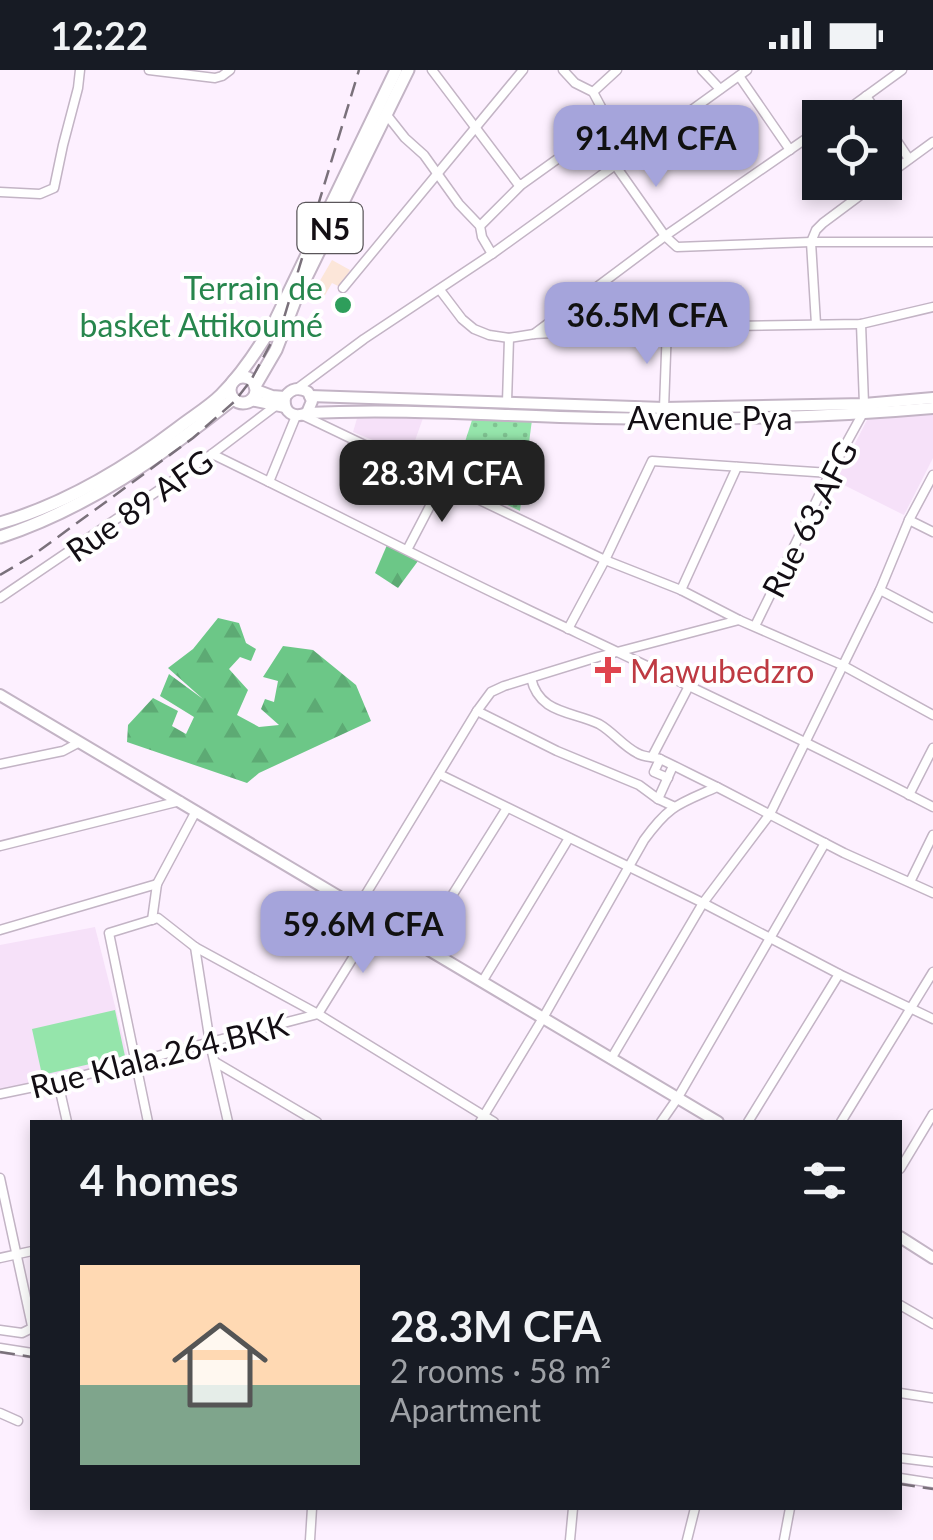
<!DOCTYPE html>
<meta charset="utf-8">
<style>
body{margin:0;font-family:Lato,sans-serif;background:#20242c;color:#f1f3f6;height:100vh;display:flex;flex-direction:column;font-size:38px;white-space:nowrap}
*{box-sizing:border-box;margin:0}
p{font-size:32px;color:#9ea1a6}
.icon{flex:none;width:55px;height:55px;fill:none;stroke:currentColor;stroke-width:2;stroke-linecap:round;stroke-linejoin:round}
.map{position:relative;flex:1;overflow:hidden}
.drawer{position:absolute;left:30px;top:1050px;width:872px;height:390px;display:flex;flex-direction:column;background:#171b24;border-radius:0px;box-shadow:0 5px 15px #0003}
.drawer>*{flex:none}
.tools{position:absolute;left:802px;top:30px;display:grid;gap:20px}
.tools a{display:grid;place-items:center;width:100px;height:100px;border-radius:0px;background:#171b24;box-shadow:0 5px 15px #0003;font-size:50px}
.price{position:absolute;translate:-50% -85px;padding:0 22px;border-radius:20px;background:#a5a4db;color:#111;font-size:32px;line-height:65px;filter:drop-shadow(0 2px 5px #0008)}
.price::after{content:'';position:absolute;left:50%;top:60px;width:30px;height:22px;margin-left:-15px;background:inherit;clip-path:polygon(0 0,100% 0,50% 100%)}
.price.on{background:#222;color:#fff}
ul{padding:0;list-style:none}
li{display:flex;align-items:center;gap:30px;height:250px;padding:0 50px}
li+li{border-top:2px solid #363941}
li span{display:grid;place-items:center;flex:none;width:280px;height:200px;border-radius:0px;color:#555}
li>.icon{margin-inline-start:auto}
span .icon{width:120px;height:120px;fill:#fffc;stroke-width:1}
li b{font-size:42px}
h2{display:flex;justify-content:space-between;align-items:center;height:120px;padding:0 50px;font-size:42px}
.status{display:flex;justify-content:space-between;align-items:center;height:70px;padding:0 50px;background:#171b24;direction:ltr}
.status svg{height:28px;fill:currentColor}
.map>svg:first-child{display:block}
.commercial{fill:#fce6d9}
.built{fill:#f6e1f9}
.grass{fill:url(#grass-dots)}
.forest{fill:url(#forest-firs)}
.pitch{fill:#95e5ab}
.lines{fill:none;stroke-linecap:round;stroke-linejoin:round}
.minor-casing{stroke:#c3b4c5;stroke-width:11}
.major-casing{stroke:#c3b4c5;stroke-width:14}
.highway-casing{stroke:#c3b4c5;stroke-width:15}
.minor{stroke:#fff;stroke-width:8}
.major{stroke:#fff;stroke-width:10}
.highway{stroke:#fff;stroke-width:11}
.rail{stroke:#7a717b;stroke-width:2.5;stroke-dasharray:15 8;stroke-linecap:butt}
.leisure-dot{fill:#2e9e5b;stroke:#fff;stroke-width:4}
.health-dot{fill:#e0444e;stroke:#fff;stroke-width:4}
.labels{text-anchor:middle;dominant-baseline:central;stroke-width:8;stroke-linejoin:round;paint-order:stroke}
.shield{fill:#fff;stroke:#5a565a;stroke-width:2.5}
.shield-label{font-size:30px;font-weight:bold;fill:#130e14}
.leisure-label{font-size:32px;fill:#27864d;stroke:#fff;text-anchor:end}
.street-label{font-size:32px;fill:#130e14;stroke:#fff}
.health-label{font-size:32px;fill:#be3a42;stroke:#fff;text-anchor:start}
</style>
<div class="status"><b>12:22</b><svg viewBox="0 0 49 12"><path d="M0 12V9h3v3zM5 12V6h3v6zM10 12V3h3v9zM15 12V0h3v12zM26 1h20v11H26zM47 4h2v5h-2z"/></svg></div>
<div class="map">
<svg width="933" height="1470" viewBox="0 0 933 1470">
<defs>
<pattern id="grass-dots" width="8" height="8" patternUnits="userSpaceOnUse" patternTransform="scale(2.5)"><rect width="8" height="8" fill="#95e5ab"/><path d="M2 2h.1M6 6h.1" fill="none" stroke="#80c392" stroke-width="1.8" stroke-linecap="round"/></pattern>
<pattern id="forest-firs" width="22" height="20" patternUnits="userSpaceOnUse" patternTransform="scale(2.5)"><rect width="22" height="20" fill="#6cc787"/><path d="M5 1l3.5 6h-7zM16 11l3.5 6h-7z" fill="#5daa74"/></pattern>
</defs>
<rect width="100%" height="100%" fill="#fdf0ff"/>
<path class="commercial" d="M 332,190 L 350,200 L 340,217 L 332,213 L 321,232 L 311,226 Z"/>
<g class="built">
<path d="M 933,343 L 933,388 L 904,445 L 836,411 L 868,348 Z"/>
<path d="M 358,345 L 423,348 L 410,385 L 353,362 Z"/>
<path d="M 95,857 L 129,991 L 0,1021 L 0,875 Z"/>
</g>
<path class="grass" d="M 473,347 L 532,350 L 520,441 L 453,409 Z"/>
<g class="forest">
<path d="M 387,475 L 418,491 L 398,518 L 375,503 Z"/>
<path d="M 218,548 L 239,553 L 246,573 L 256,579 L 251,591 L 240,587 L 229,599 L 248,620 L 237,645 L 259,657 L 279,655 L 261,639 L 265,629 L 274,632 L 278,611 L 263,607 L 283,576 L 313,580 L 356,615 L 371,651 L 259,703 L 247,713 L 127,672 L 128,655 L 153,628 L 178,641 L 172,656 L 186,664 L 194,647 L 160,626 L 169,604 L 203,629 L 168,598 L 193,579 Z"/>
</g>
<path class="pitch" d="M 115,940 L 125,986 L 42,1005 L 32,959 Z"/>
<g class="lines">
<defs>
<g id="minor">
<path d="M 149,0 L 215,8 L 222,6 L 230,0"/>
<path d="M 432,0 L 518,114 L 521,114"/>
<path d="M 563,0 L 575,13 L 593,22 L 609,52 L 635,81"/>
<path d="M 702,0 L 720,19"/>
<path d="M 739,6 L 790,80"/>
<path d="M 593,22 L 617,0"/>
<path d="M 866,26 L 881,48"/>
<path d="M 386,44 L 405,68 L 424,85 L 459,134 L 480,156 L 482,167 L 492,184"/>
<path d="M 836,48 L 902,0"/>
<path d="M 885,53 L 909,89"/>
<path d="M 615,95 L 665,166 L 677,177 L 811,172 L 932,172"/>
<path d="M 885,107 L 933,72"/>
<path d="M 0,122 L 40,124 L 54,118 L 63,75 L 78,18 L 80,0"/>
<path d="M 480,156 L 521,115 L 609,52"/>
<path d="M 811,172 L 816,160 L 823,153 L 878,112"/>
<path d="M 811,172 L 816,254"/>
<path d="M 343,218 L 523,0"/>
<path d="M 440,220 L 462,249 L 474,259 L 489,265 L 509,268 L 534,264 L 667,257 L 861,254 L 933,237"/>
<path d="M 861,254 L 864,334"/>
<path d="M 534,264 L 665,166 L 820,59"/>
<path d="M 298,318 L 364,269 L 492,184 L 747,0"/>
<path d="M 507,332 L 509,268"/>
<path d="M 664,338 L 667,257"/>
<path d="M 302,345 L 605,490 L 681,520 L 739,550 L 842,595 L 933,645"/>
<path d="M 212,384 C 319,436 424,490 531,541 C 666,605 801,668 933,737"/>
<path d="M 269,412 L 296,346"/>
<path d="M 909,450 L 933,462"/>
<path d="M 407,480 L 443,411"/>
<path d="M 681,520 L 737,397"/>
<path d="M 880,520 L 933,548"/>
<path d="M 0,528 L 212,384 L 274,337"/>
<path d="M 755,556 L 830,403 L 863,343"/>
<path d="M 568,559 L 605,490 L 652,391 L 830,403"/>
<path d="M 531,608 C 539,644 572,641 599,654 C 613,662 623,676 637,683 C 645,688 652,686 660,689 C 679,698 698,708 717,717"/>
<path d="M 477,641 L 557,681 L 639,715 L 658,729 L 673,736"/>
<path d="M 652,687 L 689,616"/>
<path d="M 660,689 L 654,702 L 668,708"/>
<path d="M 0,694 L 63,681 L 78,673"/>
<path d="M 439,704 L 703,833 L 839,904 L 933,949"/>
<path d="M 909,725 L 933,678"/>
<path d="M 658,729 L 673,696"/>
<path d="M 0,776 L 180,731"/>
<path d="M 910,812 L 933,765"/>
<path d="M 358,837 L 477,641 L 491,622 L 504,616 L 598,587 L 739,550"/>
<path d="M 152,850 L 157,814 L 196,741"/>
<path d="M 0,860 L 157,814"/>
<path d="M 421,875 L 507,738"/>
<path d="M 195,877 L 210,973 L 228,1052"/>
<path d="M 482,912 L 569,768"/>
<path d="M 611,989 L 703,833 L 770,744 L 880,520 L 909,450 L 933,405"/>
<path d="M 215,992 L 317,1052"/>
<path d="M 58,1012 L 67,1052"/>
<path d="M 0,1024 L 58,1012 L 318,944 L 377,849"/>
<path d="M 148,1052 L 109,863 L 158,848 L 195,877 L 318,944 L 494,1052"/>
<path d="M 480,1052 L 543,948 L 644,770 C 670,734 679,734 717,717 L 844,783 L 933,823"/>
<path d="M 661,1052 L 677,1029 L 825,773"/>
<path d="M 748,1052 L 839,904"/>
<path d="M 841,1052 L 933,902"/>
<path d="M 900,1099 L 933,1044"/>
<path d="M 0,1108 L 32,1256"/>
<path d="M 0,1188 L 32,1181"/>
<path d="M 900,1235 L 933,1254"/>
<path d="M 0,1260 L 22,1263 L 32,1258"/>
<path d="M 0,1278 L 32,1283"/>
<path d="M 900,1323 L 933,1328"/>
<path d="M 0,1343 L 18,1351"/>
<path d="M 900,1388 L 933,1392"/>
<path d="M 900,1408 L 933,1413"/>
<path d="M 310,1470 L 312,1438"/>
<path d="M 570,1470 L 573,1438"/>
<path d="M 687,1470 L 695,1438"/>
<path d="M 784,1470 L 790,1438"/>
</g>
<g id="major">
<path d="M 256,320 L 272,326 L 285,327"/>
<path d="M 310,326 L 664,338 L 864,334 L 933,328"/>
<path d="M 285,327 C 283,342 293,349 307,343 C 404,338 500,346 597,348 C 709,350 821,348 933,338"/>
<path d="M 285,327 C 291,318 299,317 308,322 L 312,331 L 307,343"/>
<path d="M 251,330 L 285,337"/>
<path d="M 0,625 L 718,1052"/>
<path d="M 900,1167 L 933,1188"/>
</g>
<g id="highway">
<circle cx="243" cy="320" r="13"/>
<path d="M 255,316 L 276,280 L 296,228 L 408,0"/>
<path d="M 0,453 C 66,434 124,399 178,358 C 192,347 209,337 221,325 C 243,303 261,275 276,249 L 396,0"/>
<path d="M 0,467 C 86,439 163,385 233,329"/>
</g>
</defs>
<use href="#minor" class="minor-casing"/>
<use href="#major" class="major-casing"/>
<use href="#highway" class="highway-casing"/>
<use href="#minor" class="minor"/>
<use href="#major" class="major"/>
<use href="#highway" class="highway"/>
<g class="rail">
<path d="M 0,505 L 32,486 L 193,368 L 235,331 L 251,310 L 283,251 L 359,0"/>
<path d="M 0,1282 L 32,1287"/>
<path d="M 900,1414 L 933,1419"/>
</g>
</g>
<circle class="leisure-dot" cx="343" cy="235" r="10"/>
<path class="health-dot" d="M603 585h10v10h10v10h-10v10h-10v-10h-10v-10h10z"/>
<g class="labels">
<rect class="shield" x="297.5" y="133" width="65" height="50" rx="8"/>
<g class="shield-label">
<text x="330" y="158">N5</text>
</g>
<g class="leisure-label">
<text x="323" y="217">Terrain de<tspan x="323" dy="37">basket Attikoumé</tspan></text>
</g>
<g class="street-label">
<text x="710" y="347">Avenue Pya</text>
<text transform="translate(139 435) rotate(-35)">Rue 89 AFG</text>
<text transform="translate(809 449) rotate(-63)">Rue 63.AFG</text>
<text transform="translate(159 985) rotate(-14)">Rue Klala.264.BKK</text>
</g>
<g class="health-label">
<text x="630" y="600">Mawubedzro</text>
</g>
</g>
</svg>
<div class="tools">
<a><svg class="icon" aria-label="locate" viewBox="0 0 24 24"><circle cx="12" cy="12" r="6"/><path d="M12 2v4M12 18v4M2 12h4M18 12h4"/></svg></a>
</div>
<b class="price" style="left:656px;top:120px">91.4M CFA</b>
<b class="price" style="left:647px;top:297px">36.5M CFA</b>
<b class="price on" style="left:442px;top:455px">28.3M CFA</b>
<b class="price" style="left:363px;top:906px">59.6M CFA</b>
<section class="drawer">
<h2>4 homes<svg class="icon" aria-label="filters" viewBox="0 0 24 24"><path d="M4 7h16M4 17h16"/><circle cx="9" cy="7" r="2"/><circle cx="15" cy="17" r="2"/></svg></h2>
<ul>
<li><span style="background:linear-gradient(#ffd9b3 60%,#7fa58c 0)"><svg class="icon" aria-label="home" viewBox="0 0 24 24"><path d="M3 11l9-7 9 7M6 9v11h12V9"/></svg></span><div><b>28.3M CFA</b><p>2 rooms · 58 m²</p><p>Apartment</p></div></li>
</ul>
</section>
</div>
